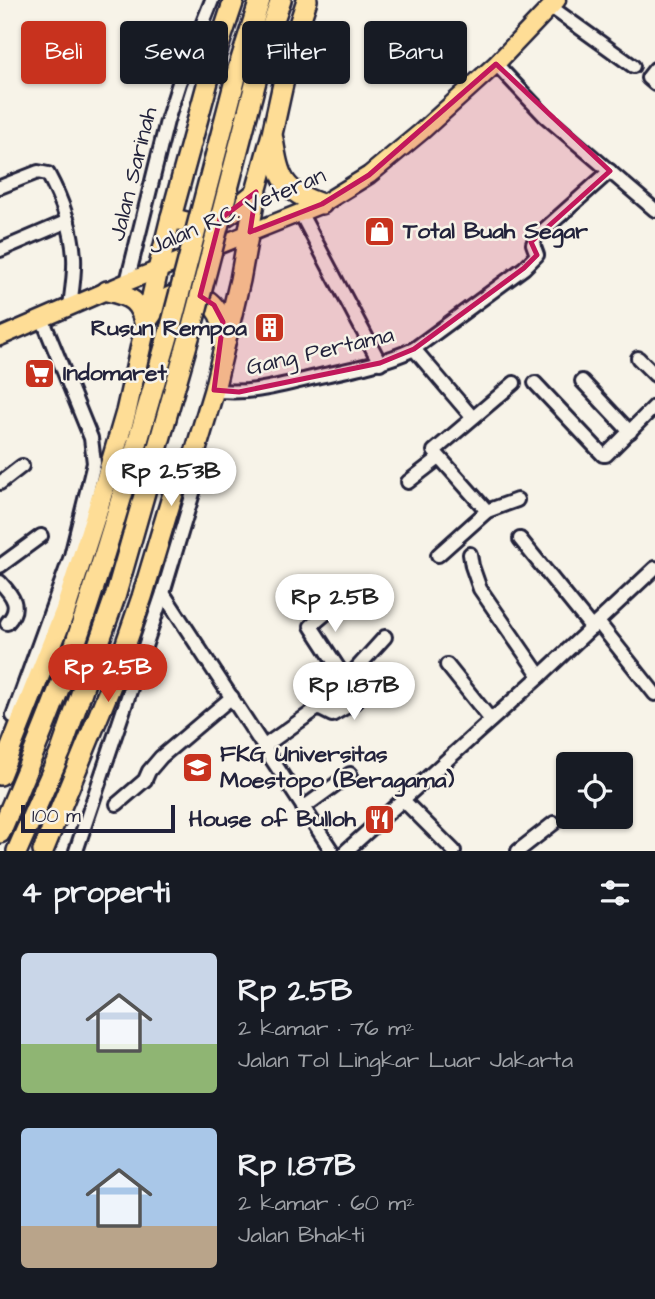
<!DOCTYPE html>
<html lang="id">
<meta charset="utf-8">
<style>
body{margin:0;font-family:"Architects Daughter",sans-serif;background:#242831;color:#f1f3f6;height:100vh;display:flex;flex-direction:column;font-size:26px;white-space:nowrap}
*{box-sizing:border-box;margin:0}
p{font-size:23px;color:#9ea1a6}
.icon{flex:none;width:38px;height:38px;fill:none;stroke:currentColor;stroke-width:2;stroke-linecap:round;stroke-linejoin:round}
.map{position:relative;height:851px;overflow:hidden}
.details{display:flex;flex-direction:column;background:#171b24;flex:1}
.details>*{flex:none}
.banner{position:absolute;left:21px;top:21px;width:614px;height:63px;display:flex;gap:14px}
.controls{position:absolute;left:556px;top:752px;display:grid;gap:14px}
.controls a{display:grid;place-items:center;width:77px;height:77px;border-radius:7px;background:#171b24;box-shadow:0 2px 5px #0004;font-size:35px}
.scale{position:absolute;left:21px;bottom:18px;width:154px;box-sizing:border-box;padding-left:7px;border:4px solid #22223b;border-top:0;font-size:19px;line-height:24px;white-space:nowrap;color:#22223b;-webkit-text-stroke:5px #f7f3e8;paint-order:stroke}
.price{position:absolute;translate:-50% -60px;padding:0 16px;border-radius:24px;background:#fff;color:#222;font-size:23px;line-height:46px;filter:drop-shadow(0 2px 4px #0008)}
.price::after{content:'';position:absolute;left:50%;top:42px;width:21px;height:16px;margin-left:-10px;background:inherit;clip-path:polygon(0 0,100% 0,50% 100%)}
.price.current{background:#c8321e;color:#fff}
ul{padding:0;list-style:none}
li{display:flex;align-items:center;gap:21px;height:175px;padding:0 21px}
li span{display:grid;place-items:center;flex:none;width:196px;height:140px;border-radius:7px;color:#555}
li>.icon{margin-inline-start:auto}
span .icon{width:84px;height:84px;fill:#fffc;stroke-width:1}
li b{font-size:30px}
h2{display:flex;justify-content:space-between;align-items:center;height:84px;padding:0 21px;font-size:30px}
.tag{padding:0 24px;border-radius:7px;background:#171b24;box-shadow:0 2px 5px #0004;font-size:24px;line-height:63px}
.tag.current{background:#c8321e;color:#fff}
.map>svg:first-child{display:block}
.lines{fill:none;stroke-linecap:round;stroke-linejoin:round}
.minor-casing{stroke:#22223b;stroke-width:18}
.major-casing{stroke:#22223b;stroke-width:21}
.highway-casing{stroke:#22223b;stroke-width:24}
.minor{stroke:#f7f3e8;stroke-width:12}
.major{stroke:#fedd96;stroke-width:16}
.highway{stroke:#fedd96;stroke-width:19}
.highway-bridge-casing{stroke:#22223b;stroke-width:24;stroke-linecap:butt}
.highway-bridge{stroke:#fedd96;stroke-width:19}
.marked{fill:#c2185b;fill-opacity:0.2;stroke:#c2185b;stroke-width:5;stroke-linejoin:round}
.labels{text-anchor:middle;dominant-baseline:central;stroke-width:5;stroke-linejoin:round;paint-order:stroke}
.street-label{font-size:23px;fill:#22223b;stroke:#f7f3e8}
.poi-label{font-size:23px;font-weight:bold;fill:#22223b;stroke:#f7f3e8;text-anchor:start}
</style>
<div class="map">
<svg width="655" height="851" viewBox="0 0 655 851">
<rect width="100%" height="100%" fill="#f7f3e8"/>
<filter id="ink" filterUnits="userSpaceOnUse"><feTurbulence type="fractalNoise" baseFrequency=".0143" numOctaves="2"/><feDisplacementMap in="SourceGraphic" scale="14" xChannelSelector="R" yChannelSelector="G"/><feConvolveMatrix kernelMatrix="1 2 1 2 8 2 1 2 1" color-interpolation-filters="sRGB"/></filter>
<g filter="url(#ink)">
<g class="lines">
<defs>
<g id="minor">
<path d="M 551,7 L 633,66"/>
<path d="M 496,64 L 545,116 L 655,210"/>
<path d="M 655,69 L 648,78 L 655,84"/>
<path d="M 0,187 L 38,172 L 48,174 C 61,198 72,228 74,257 C 75,273 72,290 70,306"/>
<path d="M 301,214 L 380,363"/>
<path d="M 0,250 L 68,221"/>
<path d="M 127,282 L 167,121 L 179,83 L 212,0"/>
<path d="M 414,349 L 472,417"/>
<path d="M 638,358 L 655,375"/>
<path d="M 582,381 L 630,432"/>
<path d="M 535,383 L 603,455 L 606,455 L 655,406"/>
<path d="M 214,390 C 248,396 286,384 320,376 C 353,369 384,363 414,349 L 524,268 L 537,255 L 533,244 L 536,237 L 610,171"/>
<path d="M 408,482 L 439,458"/>
<path d="M 0,483 L 22,466"/>
<path d="M 487,511 L 434,451 L 514,383"/>
<path d="M 520,539 L 592,628"/>
<path d="M 470,554 L 472,566 L 480,589 L 540,676"/>
<path d="M 438,555 L 487,511 L 517,500"/>
<path d="M 0,566 L 41,536"/>
<path d="M 0,582 C 13,596 22,607 7,623"/>
<path d="M 163,593 L 332,851"/>
<path d="M 598,622 L 655,694"/>
<path d="M 447,665 L 491,720"/>
<path d="M 346,680 L 311,626 L 350,593"/>
<path d="M 13,716 L 71,556 L 94,463 L 91,438 L 42,318"/>
<path d="M 263,747 L 318,708 L 332,715 L 355,702 L 356,693 L 346,680 L 385,637"/>
<path d="M 403,800 L 454,851"/>
<path d="M 117,804 L 145,780 L 149,771 L 161,757 L 232,697"/>
<path d="M 303,808 L 350,774"/>
<path d="M 76,851 L 163,593 L 196,483 L 195,454"/>
<path d="M 346,851 L 540,676 L 655,568"/>
<path d="M 518,851 L 554,823"/>
</g>
<path id="major" d="M 0,337 L 127,282 L 322,204 L 369,175 L 421,132 L 496,64 L 557,0"/>
<g id="highway">
<path d="M 238,69 L 260,0"/>
<path d="M 257,77 L 271,28 L 281,0"/>
<path d="M 273,139 C 279,178 283,192 322,204"/>
<path d="M 171,217 C 212,234 226,217 256,192"/>
<path d="M 107,291 C 131,296 140,301 145,326"/>
<path d="M 147,321 C 153,312 160,302 170,297 C 192,285 215,300 222,322 C 224,327 224,333 224,338"/>
<path d="M 0,775 L 65,611 L 97,511 L 126,412 L 158,270 L 171,217 L 213,63 L 234,0"/>
<path d="M 0,833 C 25,774 50,716 71,656 C 109,547 139,436 171,326"/>
<path d="M 17,851 L 61,751 L 116,594 L 192,327"/>
<path d="M 43,851 L 114,678 L 142,597 L 178,477 L 195,453 L 214,390 L 240,280 L 256,192 L 272,134 L 290,52 L 307,0"/>
</g>
</defs>
<use href="#minor" class="minor-casing"/>
<use href="#major" class="major-casing"/>
<use href="#highway" class="highway-casing"/>
<use href="#minor" class="minor"/>
<use href="#major" class="major"/>
<use href="#highway" class="highway"/>
<defs>
<g id="highway-bridge">
<path d="M 171,326 L 238,69"/>
<path d="M 192,327 L 257,77"/>
</g>
</defs>
<use href="#highway-bridge" class="highway-bridge-casing"/>
<use href="#highway-bridge" class="highway-bridge"/>
</g>
</g>
<path class="marked" d="M 496,64 L 610,171 L 531,242 L 537,255 L 524,268 L 414,349 L 380,363 L 239,392 L 214,390 L 223,322 L 214,305 L 200,296 L 220,219 L 256,192 L 250,232 L 322,204 L 369,175 Z"/>
<defs>
<symbol id="shop-square" viewBox="-11 -11 22 22"><rect x="-9" y="-9" width="18" height="18" rx="4" fill="#c8321e" stroke="#f7f3e8"/><path d="M-5-2.5h2.3a2.7 3.5 0 0 1 5.4 0H5L5.5 6h-11ZM-1.5-2.5h3a1.5 2.3 0 0 0-3 0Z" fill="#fff"/></symbol>
<symbol id="building-square" viewBox="-11 -11 22 22"><rect x="-9" y="-9" width="18" height="18" rx="4" fill="#c8321e" stroke="#f7f3e8"/><path d="M-4-6H4V6H1V3H-1V6H-4ZM-2.5-4.3h1.7v1.8h-1.7ZM.8-4.3h1.7v1.8H.8ZM-2.5-1h1.7V.8h-1.7ZM.8-1h1.7V.8H.8Z" fill="#fff"/></symbol>
<symbol id="supermarket-square" viewBox="-11 -11 22 22"><rect x="-9" y="-9" width="18" height="18" rx="4" fill="#c8321e" stroke="#f7f3e8"/><path d="M-6-5.5h2.5l.6 2H6L4.5 2H-2.5L-4.4-4H-6ZM-1.5 3.2a1.3 1.3 0 1 0 .1 0ZM3 3.2a1.3 1.3 0 1 0 .1 0Z" fill="#fff"/></symbol>
<symbol id="university-square" viewBox="-11 -11 22 22"><rect x="-9" y="-9" width="18" height="18" rx="4" fill="#c8321e" stroke="#f7f3e8"/><path d="M0-5L7-2L0 1L-7-2ZM-4 1L0 2.5L4 1V4Q0 6-4 4Z" fill="#fff"/></symbol>
<symbol id="restaurant-square" viewBox="-11 -11 22 22"><rect x="-9" y="-9" width="18" height="18" rx="4" fill="#c8321e" stroke="#f7f3e8"/><path d="M-5-6h1v4h1v-4h1v4h1v-4h1v5L-1.5 .5V6h-2V.5L-5-1ZM5-6V6H3V1.5H1.5Q1.5-4 5-6Z" fill="#fff"/></symbol>
</defs>
<g fill-rule="evenodd">
<use href="#shop-square" x="362" y="214" width="35" height="35"/>
<use href="#building-square" x="252" y="310" width="35" height="35"/>
<use href="#supermarket-square" x="22" y="356" width="35" height="35"/>
<use href="#university-square" x="180" y="750" width="35" height="35"/>
<use href="#restaurant-square" x="362" y="802" width="35" height="35"/>
</g>
<g class="labels">
<g class="street-label">
<text transform="translate(133 174) rotate(-76)">Jalan Sarinah</text>
<text transform="translate(237 211) rotate(-23)">Jalan RC. Veteran</text>
<text transform="translate(320 351) rotate(-13)">Gang Pertama</text>
</g>
<g class="poi-label">
<text x="403" y="231">Total Buah Segar</text>
<text x="247" y="328" text-anchor="end">Rusun Rempoa</text>
<text x="63" y="373">Indomaret</text>
<text x="220" y="754">FKG Universitas<tspan x="220" dy="26">Moestopo (Beragama)</tspan></text>
<text x="356" y="819" text-anchor="end">House of Bulloh</text>
</g>
</g>
</svg>
<div class="controls">
<a><svg class="icon" aria-label="locate" viewBox="0 0 24 24"><circle cx="12" cy="12" r="6"/><path d="M12 2v4M12 18v4M2 12h4M18 12h4"/></svg></a>
</div>
<div class="scale">100 m</div>
<b class="price" style="left:171px;top:508px">Rp 2.53B</b>
<b class="price" style="left:335px;top:634px">Rp 2.5B</b>
<b class="price current" style="left:108px;top:704px">Rp 2.5B</b>
<b class="price" style="left:354px;top:722px">Rp 1.87B</b>
<div class="banner">
<a class="tag current">Beli</a>
<a class="tag">Sewa</a>
<a class="tag">Filter</a>
<a class="tag">Baru</a>
</div>
</div>
<section class="details">
<h2>4 properti<svg class="icon" aria-label="filters" viewBox="0 0 24 24"><path d="M4 7h16M4 17h16"/><circle cx="9" cy="7" r="2"/><circle cx="15" cy="17" r="2"/></svg></h2>
<ul>
<li><span style="background:linear-gradient(#c9d6e8 65%,#8fb573 0)"><svg class="icon" aria-label="home" viewBox="0 0 24 24"><path d="M3 11l9-7 9 7M6 9v11h12V9"/></svg></span><div><b>Rp 2.5B</b><p>2 kamar · 76 m²</p><p>Jalan Tol Lingkar Luar Jakarta</p></div></li>
<li><span style="background:linear-gradient(#a9c7e8 70%,#b9a48a 0)"><svg class="icon" aria-label="home" viewBox="0 0 24 24"><path d="M3 11l9-7 9 7M6 9v11h12V9"/></svg></span><div><b>Rp 1.87B</b><p>2 kamar · 60 m²</p><p>Jalan Bhakti</p></div></li>
</ul>
</section>
